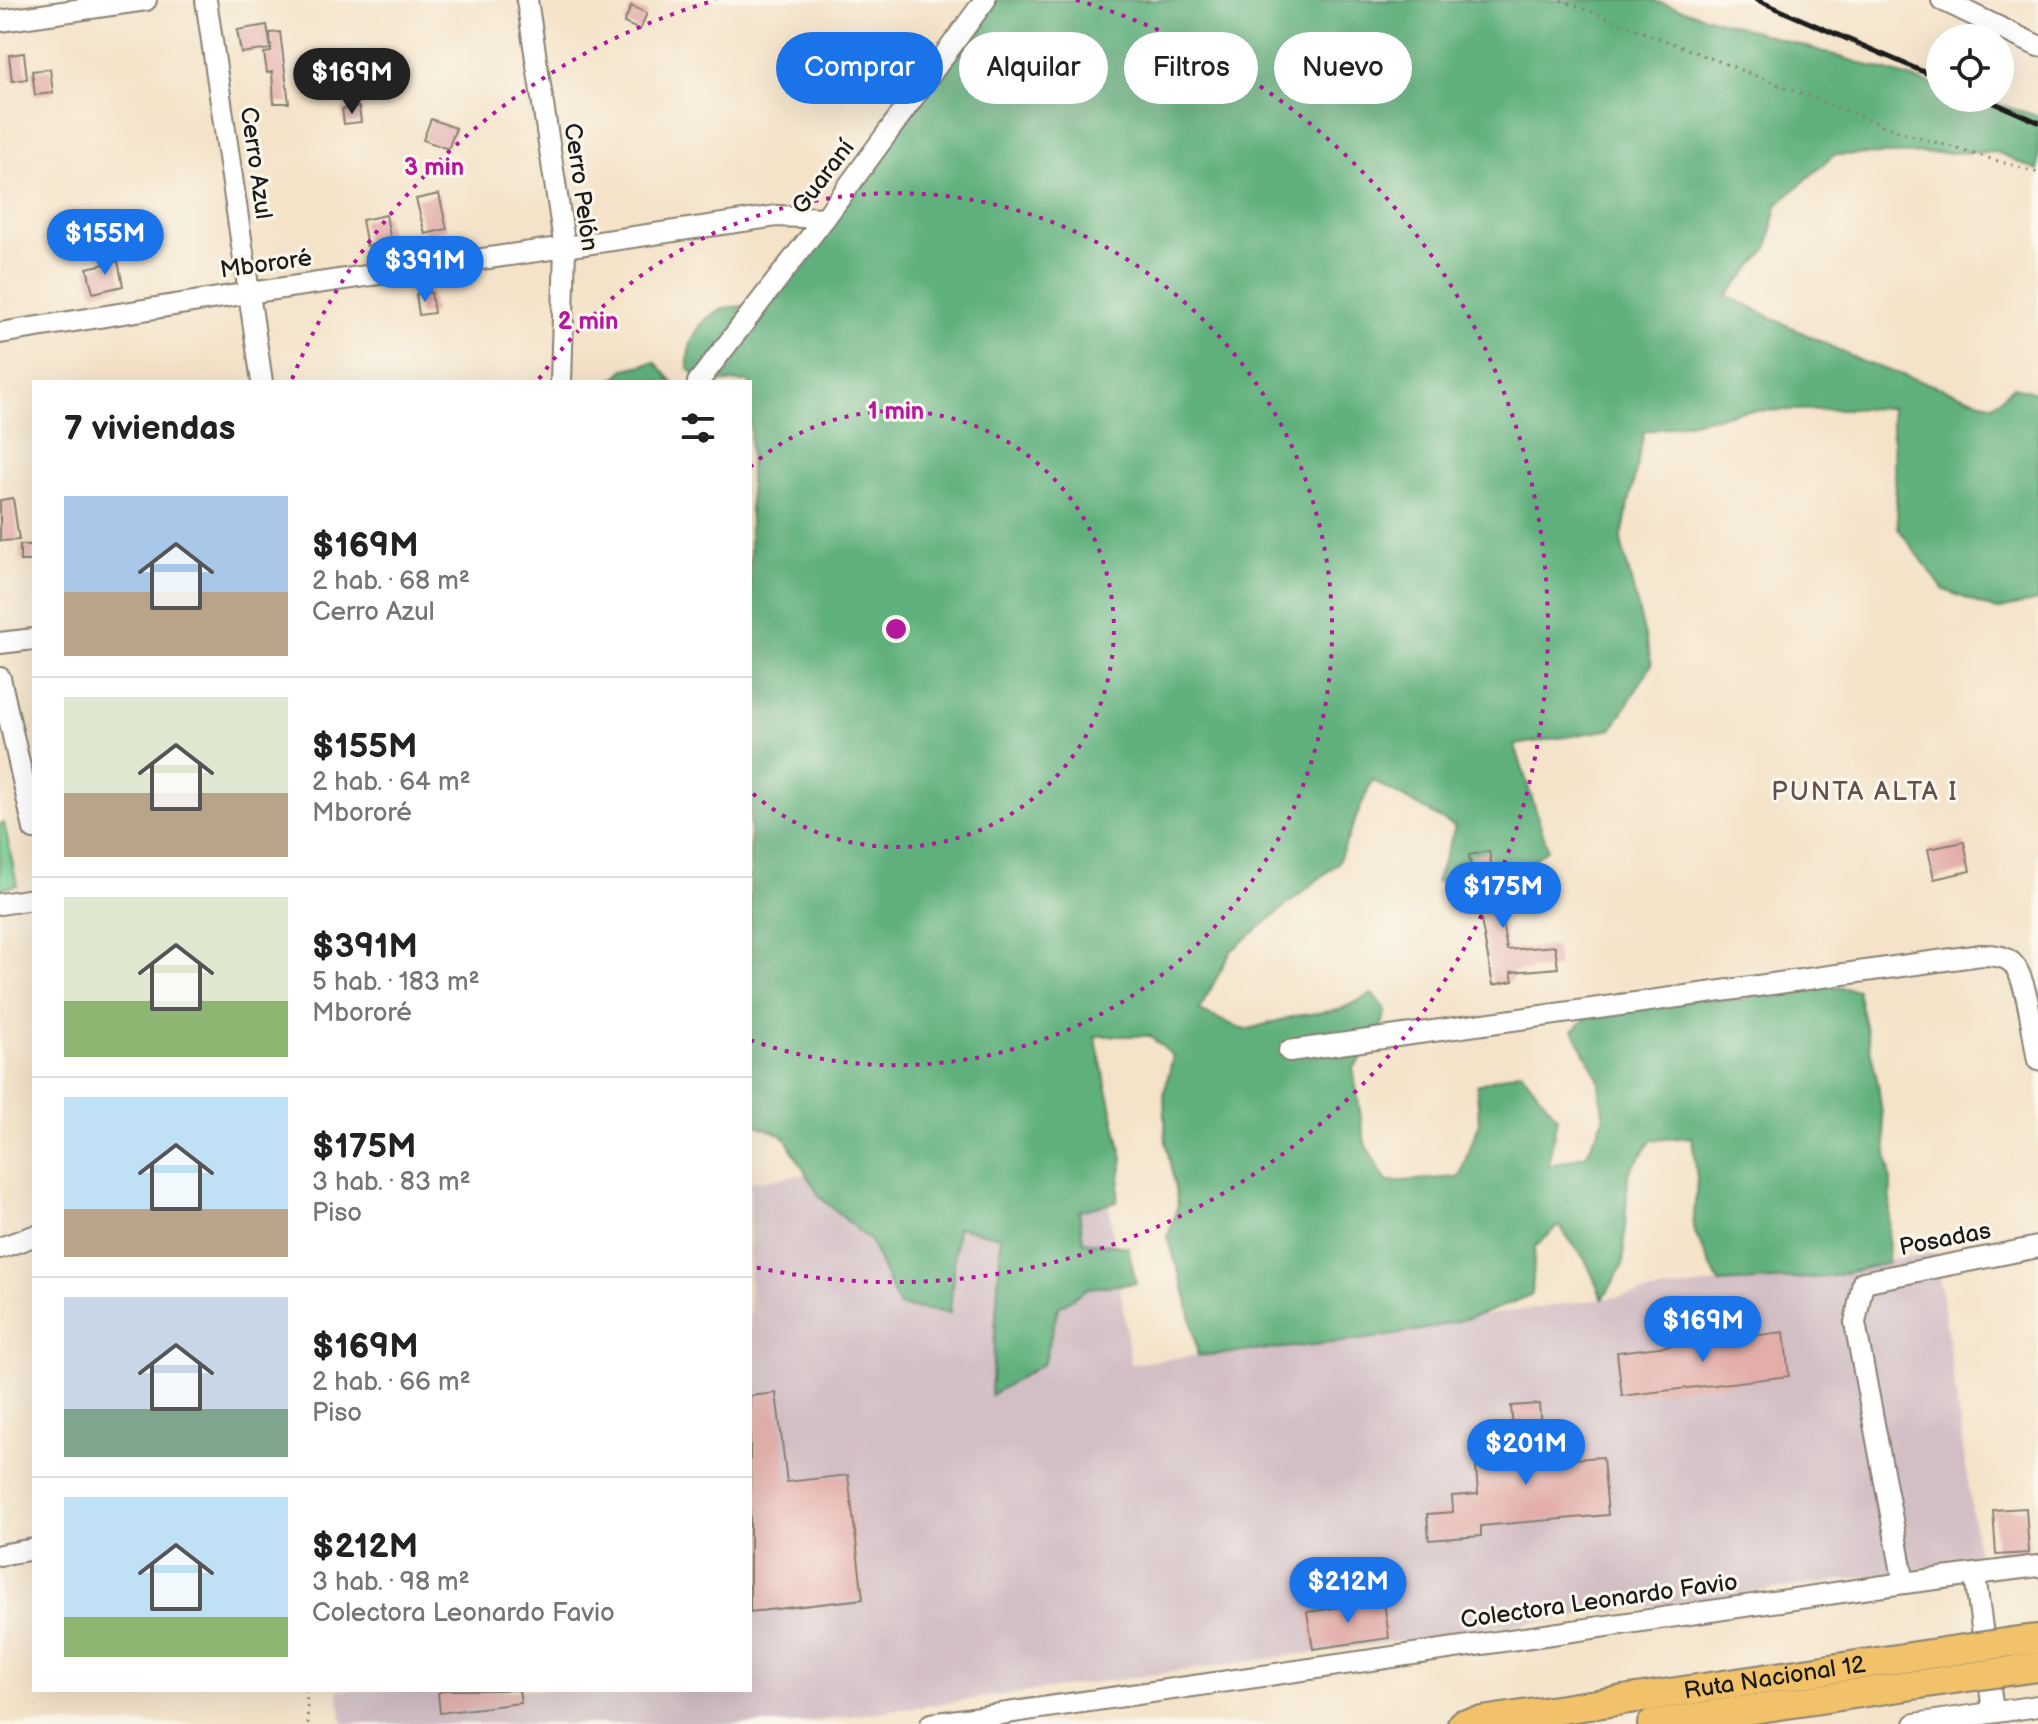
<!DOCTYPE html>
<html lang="es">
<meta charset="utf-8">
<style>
body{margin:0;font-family:"Balsamiq Sans",sans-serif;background:#f6f6f6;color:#222;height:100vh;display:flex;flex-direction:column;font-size:30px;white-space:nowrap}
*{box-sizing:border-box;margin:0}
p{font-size:26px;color:#767676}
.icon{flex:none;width:44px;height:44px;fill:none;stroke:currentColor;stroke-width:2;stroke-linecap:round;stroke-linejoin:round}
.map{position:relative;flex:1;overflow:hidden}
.drawer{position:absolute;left:32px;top:380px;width:720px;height:1312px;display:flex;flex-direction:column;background:#fff;border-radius:0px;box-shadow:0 8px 32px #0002}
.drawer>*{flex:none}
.top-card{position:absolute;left:776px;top:32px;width:760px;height:72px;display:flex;gap:16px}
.buttons{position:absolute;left:1926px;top:24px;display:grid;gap:16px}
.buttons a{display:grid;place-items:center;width:88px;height:88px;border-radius:50%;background:#fff;box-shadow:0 8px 32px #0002;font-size:40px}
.price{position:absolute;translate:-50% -68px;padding:0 18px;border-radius:28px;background:#1a73e8;color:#fff;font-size:26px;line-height:52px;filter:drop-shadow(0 2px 4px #0008)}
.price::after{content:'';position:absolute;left:50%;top:48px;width:24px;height:18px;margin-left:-12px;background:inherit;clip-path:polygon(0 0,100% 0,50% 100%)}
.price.active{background:#222;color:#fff}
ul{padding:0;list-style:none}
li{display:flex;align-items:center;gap:24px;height:200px;padding:0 32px}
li+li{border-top:2px solid #e0e0e0}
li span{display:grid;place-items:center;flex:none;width:224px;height:160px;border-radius:0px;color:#555}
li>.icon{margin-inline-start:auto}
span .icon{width:96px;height:96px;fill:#fffc;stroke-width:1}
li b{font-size:34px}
h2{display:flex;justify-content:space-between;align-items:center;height:96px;padding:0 32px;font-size:34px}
.tag{padding:0 28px;border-radius:36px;background:#fff;box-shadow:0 8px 32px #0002;font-size:28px;line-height:72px}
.tag.active{background:#1a73e8;color:#fff}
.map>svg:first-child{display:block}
.industrial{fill:#d2bec5}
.green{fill:#76cd93;stroke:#497458;stroke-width:2}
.forest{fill:#60b07d;stroke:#3e664c;stroke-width:2}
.building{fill:#e3aeaa}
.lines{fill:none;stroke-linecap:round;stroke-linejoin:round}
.minor-casing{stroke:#888072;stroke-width:24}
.highway-casing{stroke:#888072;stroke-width:32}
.path{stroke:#888072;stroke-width:3;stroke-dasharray:2 6;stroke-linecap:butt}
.minor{stroke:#fff;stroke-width:20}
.highway{stroke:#f2c26a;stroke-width:28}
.rail{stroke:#1c1c1c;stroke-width:5}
.highway-bridge-casing{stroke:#888072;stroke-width:32;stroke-linecap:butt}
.highway-bridge{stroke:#f2c26a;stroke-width:28}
.ring{fill:none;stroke:#b5179e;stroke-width:4;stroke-dasharray:4 8}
.labels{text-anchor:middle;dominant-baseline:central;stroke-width:6;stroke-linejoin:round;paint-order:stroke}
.street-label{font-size:24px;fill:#1c1c1c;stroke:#fbf7ec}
.neighbourhood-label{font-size:26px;letter-spacing:2px;fill:#624f4e;stroke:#fbf7ec}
.centre{fill:#b5179e;stroke:#fbf7ec;stroke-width:4}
.ring-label{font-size:24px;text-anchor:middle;font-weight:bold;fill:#b5179e;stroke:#fbf7ec;stroke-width:6;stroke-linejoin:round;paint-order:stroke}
</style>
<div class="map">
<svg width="2038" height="1724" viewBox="0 0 2038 1724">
<rect width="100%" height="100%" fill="#fbf7ec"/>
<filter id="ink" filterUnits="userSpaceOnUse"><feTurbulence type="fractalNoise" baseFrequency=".0125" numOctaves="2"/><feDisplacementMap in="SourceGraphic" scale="16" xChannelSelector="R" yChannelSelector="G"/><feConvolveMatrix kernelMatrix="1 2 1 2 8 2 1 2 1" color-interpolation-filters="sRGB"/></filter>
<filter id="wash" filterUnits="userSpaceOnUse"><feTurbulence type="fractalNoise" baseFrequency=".006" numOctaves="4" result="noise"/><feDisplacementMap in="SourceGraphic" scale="32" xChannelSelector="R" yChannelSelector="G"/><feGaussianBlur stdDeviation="1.8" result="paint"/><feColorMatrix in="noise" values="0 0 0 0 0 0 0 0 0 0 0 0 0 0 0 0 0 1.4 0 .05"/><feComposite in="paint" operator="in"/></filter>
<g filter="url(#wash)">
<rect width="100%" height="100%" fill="#f4e3c9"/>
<path class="industrial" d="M 1099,1134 L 1131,1364 L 1936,1253 L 1979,1561 L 793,1724 L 343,1724 L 338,1690 L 750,1690 L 750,1182 Z"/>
<path class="green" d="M 4,823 L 17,885 L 0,889 L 0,824 Z"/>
<g class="forest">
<path d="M 997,0 L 1651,0 L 1940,87 L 1940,98 L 1977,98 L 2038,116 L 2038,171 L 1997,152 L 1834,155 L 1777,205 L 1768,248 L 1727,296 L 1863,362 L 1993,405 L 2014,386 L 2038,394 L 2038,601 L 1996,610 L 1944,590 L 1898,528 L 1891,408 L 1744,411 L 1644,432 L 1621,541 L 1652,664 L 1612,729 L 1515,745 L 1548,849 L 1506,879 L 1436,882 L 1455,827 L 1372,780 L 1337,864 L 1231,951 L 1199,1011 L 1245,1030 L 1295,1016 L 1339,1010 L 1372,994 L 1386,1010 L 1378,1041 L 1353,1068 L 1365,1143 L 1387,1182 L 1459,1177 L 1479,1124 L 1477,1085 L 1521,1071 L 1557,1117 L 1548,1166 L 1586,1155 L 1604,1119 L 1598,1078 L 1573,1030 L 1617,993 L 1685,999 L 1744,1000 L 1775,979 L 1857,990 L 1878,1084 L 1891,1183 L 1888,1263 L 1829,1277 L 1719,1283 L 1693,1229 L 1697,1179 L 1692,1137 L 1652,1140 L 1628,1173 L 1623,1265 L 1603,1299 L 1586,1261 L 1559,1226 L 1535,1247 L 1532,1294 C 1429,1343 1310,1344 1198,1356 L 1187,1299 L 1168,1237 L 1178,1204 L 1166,1143 L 1164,1094 L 1173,1056 L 1150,1036 L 1095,1036 L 1123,1158 L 1117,1202 L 1079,1211 L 1083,1241 L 1128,1247 L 1136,1283 L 1088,1288 L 1058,1308 L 1044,1363 L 991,1395 L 1001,1237 L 957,1227 L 950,1313 L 899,1306 L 870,1241 L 820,1197 L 784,1136 L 750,1122 L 750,382 L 695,382 L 698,377 L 688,368 C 686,344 699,318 723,309 C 731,306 742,307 750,306 L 877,160 Z"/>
<path d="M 655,362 L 673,382 L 611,382 L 625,369 Z"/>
</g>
<g id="blocks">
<g class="building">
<path d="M 631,6 L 647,13 L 640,30 L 624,23 Z"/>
<path d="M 267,25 L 271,49 L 241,53 L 237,30 Z"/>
<path d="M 280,32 L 289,103 L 274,103 L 272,72 L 267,73 L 264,53 L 271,52 L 270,33 Z"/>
<path d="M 24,53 L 27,79 L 12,81 L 9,55 Z"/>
<path d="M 50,69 L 53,93 L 35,95 L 32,71 Z"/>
<path d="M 359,107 L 361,122 L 344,124 L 342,109 Z"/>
<path d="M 431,119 L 456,128 L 448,149 L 423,140 Z"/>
<path d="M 439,194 L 447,229 L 425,234 L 416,199 Z"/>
<path d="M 386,215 L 391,241 L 367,246 L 362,220 Z"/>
<path d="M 118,261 L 123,286 L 93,293 L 87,268 Z"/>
<path d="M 431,292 L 434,313 L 419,315 L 416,294 Z"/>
<path d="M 13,498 L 19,540 L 0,541 L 0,500 Z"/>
<rect x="20" y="545" width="14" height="16"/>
<path d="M 1964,842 L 1970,871 L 1934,879 L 1928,849 Z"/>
<path d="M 1489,851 L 1507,950 L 1555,946 L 1558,968 L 1511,972 L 1513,981 L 1493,985 L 1469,855 Z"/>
<path d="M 1540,870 L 1548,900 L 1531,905 L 1522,876 Z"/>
<path d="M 1784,1332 L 1789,1376 L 1622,1396 L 1617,1352 Z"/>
<path d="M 776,1393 L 787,1482 L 848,1475 L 863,1599 L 750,1612 L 750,1396 Z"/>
<path d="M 1539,1404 L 1544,1461 L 1603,1457 L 1608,1515 L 1481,1526 L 1481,1536 L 1429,1540 L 1427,1514 L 1453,1512 L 1452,1496 L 1478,1494 L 1476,1467 L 1516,1464 L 1511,1406 Z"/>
<path d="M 2026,1508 L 2029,1553 L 1996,1555 L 1993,1510 Z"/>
<path d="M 1384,1601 L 1389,1638 L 1313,1649 L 1307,1612 Z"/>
<path d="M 446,1690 L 519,1690 L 521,1703 L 440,1713 L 438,1693 Z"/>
</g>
</g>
</g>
<g filter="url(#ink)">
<use href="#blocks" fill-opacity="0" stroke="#888072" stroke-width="2"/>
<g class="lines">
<defs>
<g id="minor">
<path d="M 206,0 L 262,382"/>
<path d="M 527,0 L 565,248 L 561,382"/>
<path d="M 1942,0 L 2038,46"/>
<path d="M 0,21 L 146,0"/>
<path d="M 0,333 L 249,293 L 777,216 L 825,218"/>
<path d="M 698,382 L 825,218 L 985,0"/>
<path d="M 0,643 L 34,639"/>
<path d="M 0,678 L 34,829"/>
<path d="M 0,904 L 34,899"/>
<path d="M 1289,1051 L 1981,955 C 1991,955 2003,955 2011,962 C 2028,976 2033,1038 2038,1060"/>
<path d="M 0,1248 L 34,1236"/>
<path d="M 0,1555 L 34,1549"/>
<path d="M 1975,1575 L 1993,1711"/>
<path d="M 1904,1583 L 1855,1323 L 1863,1282 L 2038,1247"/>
<path d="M 931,1724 L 1904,1583 L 2038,1566"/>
<path d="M 1915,1724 L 2038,1706"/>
</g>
<g id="highway">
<path d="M 2012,1642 L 2038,1639"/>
<path d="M 2016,1670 L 2038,1667"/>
<path id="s1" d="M 1462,1724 L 1950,1651"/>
<path d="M 1652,1724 L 1954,1679"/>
</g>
</defs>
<use href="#minor" class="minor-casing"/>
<use href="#highway" class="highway-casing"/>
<g class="path">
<path d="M 1561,0 L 1898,131 L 2038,173"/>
<path d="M 306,1690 L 308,1724"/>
</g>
<use href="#minor" class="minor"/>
<use href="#highway" class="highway"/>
<g class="rail">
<path d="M 1757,0 L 1940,79"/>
<path d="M 1983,98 L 2038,122"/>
</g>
<defs>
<g id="highway-bridge">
<path d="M 1950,1651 L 2012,1642"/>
<path d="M 1954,1679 L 2016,1670"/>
</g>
</defs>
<use href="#highway-bridge" class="highway-bridge-casing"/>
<use href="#highway-bridge" class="highway-bridge"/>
</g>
</g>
<g class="ring">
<path d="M750 467A218 218 0 1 1 750 791"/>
<path d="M539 379A436 436 0 1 1 750 1040"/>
<path d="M292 379A654 654 0 0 1 716 0M1076 0A654 654 0 0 1 754 1267"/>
</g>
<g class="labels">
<g class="street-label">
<text transform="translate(256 163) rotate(82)">Cerro Azul</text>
<text transform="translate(823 177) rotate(-53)">Guaraní</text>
<text transform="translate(581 187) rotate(82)">Cerro Pelón</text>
<text transform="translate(266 264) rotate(-8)">Mbororé</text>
<text transform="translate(1945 1239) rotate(-11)">Posadas</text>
<text transform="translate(1599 1601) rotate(-8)">Colectora Leonardo Favio</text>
<text stroke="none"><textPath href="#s1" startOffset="316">Ruta Nacional 12</textPath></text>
</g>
<g class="neighbourhood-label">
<text x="1865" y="792">PUNTA ALTA I</text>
</g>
</g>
<circle cx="896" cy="629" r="12" class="centre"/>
<g class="ring-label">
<text x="434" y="175">3 min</text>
<text x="588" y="329">2 min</text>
<text x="896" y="419">1 min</text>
</g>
</svg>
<div class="buttons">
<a><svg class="icon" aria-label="locate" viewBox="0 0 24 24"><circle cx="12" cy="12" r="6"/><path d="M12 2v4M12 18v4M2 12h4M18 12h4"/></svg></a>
</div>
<b class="price active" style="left:352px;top:116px">$169M</b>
<b class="price" style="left:105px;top:277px">$155M</b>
<b class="price" style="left:425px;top:304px">$391M</b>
<b class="price" style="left:1503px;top:930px">$175M</b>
<b class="price" style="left:1703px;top:1364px">$169M</b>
<b class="price" style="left:1526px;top:1487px">$201M</b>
<b class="price" style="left:1348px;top:1625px">$212M</b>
<div class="top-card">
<a class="tag active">Comprar</a>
<a class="tag">Alquilar</a>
<a class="tag">Filtros</a>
<a class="tag">Nuevo</a>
</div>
<section class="drawer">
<h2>7 viviendas<svg class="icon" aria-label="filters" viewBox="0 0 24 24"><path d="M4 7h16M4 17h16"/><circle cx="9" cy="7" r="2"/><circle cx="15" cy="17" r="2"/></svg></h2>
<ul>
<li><span style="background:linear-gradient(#a9c7e8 60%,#b9a48a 0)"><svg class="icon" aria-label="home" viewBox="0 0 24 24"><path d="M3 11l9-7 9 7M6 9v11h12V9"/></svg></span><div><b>$169M</b><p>2 hab. · 68 m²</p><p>Cerro Azul</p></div></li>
<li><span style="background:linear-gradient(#dfe7d0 60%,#b9a48a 0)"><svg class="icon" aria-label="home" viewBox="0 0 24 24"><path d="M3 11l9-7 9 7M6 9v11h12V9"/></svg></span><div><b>$155M</b><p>2 hab. · 64 m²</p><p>Mbororé</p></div></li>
<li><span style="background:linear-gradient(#dfe7d0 65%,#8fb573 0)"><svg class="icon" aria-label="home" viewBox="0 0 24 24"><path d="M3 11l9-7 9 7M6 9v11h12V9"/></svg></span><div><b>$391M</b><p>5 hab. · 183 m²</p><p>Mbororé</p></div></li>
<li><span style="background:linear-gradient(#bfe0f5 70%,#b9a48a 0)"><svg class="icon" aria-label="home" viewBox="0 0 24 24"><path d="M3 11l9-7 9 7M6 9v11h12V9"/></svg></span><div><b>$175M</b><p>3 hab. · 83 m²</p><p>Piso</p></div></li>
<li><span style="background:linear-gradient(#c9d6e8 70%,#7fa58c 0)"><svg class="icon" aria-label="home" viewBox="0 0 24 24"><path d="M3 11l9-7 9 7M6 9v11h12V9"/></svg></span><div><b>$169M</b><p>2 hab. · 66 m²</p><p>Piso</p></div></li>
<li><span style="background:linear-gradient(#bfe0f5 75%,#8fb573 0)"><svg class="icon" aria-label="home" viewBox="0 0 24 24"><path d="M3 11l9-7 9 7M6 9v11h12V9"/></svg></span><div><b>$212M</b><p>3 hab. · 98 m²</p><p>Colectora Leonardo Favio</p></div></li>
</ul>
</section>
</div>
